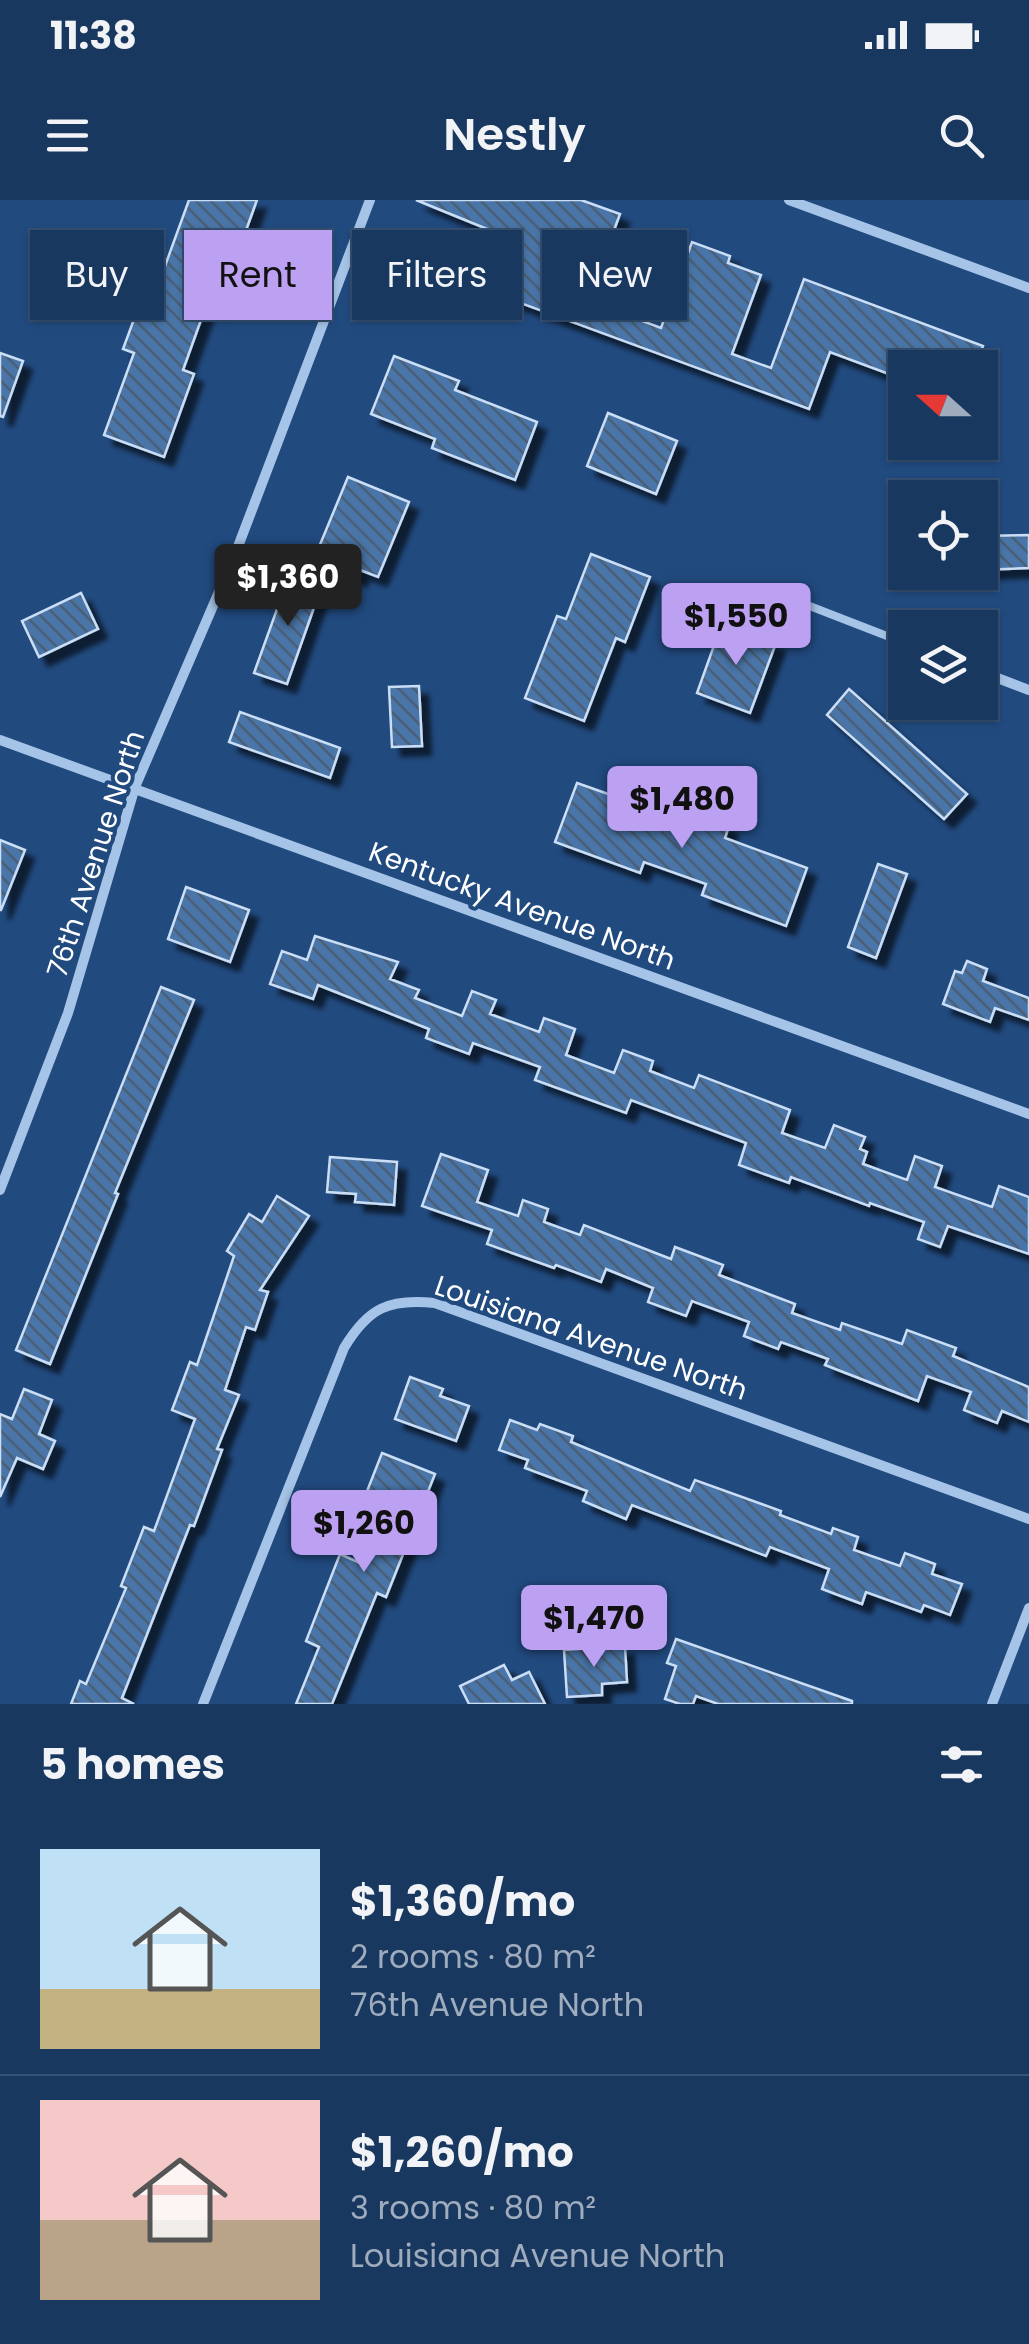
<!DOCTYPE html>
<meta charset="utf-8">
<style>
body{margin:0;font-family:Poppins,sans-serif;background:#223f65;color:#f1f3f6;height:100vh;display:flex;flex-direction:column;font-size:38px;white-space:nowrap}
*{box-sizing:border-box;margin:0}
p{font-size:32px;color:#9facbd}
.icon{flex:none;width:55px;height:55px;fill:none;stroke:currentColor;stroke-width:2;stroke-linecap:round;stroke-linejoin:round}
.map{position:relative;height:1504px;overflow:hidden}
.panel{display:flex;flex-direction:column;background:#19385f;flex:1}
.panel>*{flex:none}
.guide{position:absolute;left:30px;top:30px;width:970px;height:90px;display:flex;gap:20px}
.needle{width:65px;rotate:291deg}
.controls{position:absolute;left:888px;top:150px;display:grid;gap:20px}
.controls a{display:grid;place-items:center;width:110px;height:110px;border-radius:0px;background:#19385f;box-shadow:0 2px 8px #0004,0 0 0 2px #375274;font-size:50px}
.price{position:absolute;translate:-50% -85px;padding:0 22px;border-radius:10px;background:#bca0f2;color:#111;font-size:32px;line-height:65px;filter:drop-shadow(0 2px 5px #0008)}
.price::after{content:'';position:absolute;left:50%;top:60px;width:30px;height:22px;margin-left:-15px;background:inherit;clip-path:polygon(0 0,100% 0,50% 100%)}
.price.current{background:#222;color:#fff}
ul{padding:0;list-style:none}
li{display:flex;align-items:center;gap:30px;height:250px;padding:0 40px}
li+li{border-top:2px solid #375274}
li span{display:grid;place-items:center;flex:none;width:280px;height:200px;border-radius:0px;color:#555}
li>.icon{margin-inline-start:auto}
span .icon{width:120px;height:120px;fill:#fffc;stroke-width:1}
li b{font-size:42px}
h2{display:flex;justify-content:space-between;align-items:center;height:120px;padding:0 40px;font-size:42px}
.tag{padding:0 35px;border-radius:0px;background:#19385f;box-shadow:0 2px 8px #0004,0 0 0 2px #375274;font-size:35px;line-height:90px}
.tag.current{background:#bca0f2;color:#111}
.status{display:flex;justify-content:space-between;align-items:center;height:70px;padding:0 50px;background:#19385f;direction:ltr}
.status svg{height:28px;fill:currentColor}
header{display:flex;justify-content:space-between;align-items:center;height:130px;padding:0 40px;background:#19385f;font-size:45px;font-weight:600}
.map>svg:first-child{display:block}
.building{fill:url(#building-back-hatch);stroke:#cadef6;stroke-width:2.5;filter:url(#shadow)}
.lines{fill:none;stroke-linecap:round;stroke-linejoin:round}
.service{stroke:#a6c4e7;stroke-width:8}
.minor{stroke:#a6c4e7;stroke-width:10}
.labels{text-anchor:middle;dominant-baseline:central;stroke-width:8;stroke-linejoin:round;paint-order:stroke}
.street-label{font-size:28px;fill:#fff;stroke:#214a7f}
</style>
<div class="status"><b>11:38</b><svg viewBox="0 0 49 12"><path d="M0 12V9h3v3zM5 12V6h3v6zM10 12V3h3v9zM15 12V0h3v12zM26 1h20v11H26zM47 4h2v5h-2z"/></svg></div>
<header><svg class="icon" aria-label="menu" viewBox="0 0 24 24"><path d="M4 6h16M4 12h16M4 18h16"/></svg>Nestly<svg class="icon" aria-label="search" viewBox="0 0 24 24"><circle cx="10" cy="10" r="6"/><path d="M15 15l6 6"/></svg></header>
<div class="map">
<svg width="1029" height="1504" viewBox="0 0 1029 1504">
<defs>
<pattern id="building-back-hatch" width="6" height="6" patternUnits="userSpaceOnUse" patternTransform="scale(2.5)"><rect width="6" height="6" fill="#4a74a8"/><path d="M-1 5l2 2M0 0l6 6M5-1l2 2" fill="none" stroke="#4b5e75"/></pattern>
<filter id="shadow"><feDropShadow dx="9" dy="9" stdDeviation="2.5" flood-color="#0009"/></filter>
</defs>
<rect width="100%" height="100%" fill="#214a7f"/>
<g class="building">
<path d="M 189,0 L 257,0 L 217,110 L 206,106 L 183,170 L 194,174 L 164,257 L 104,235 L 134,153 L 123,149 L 147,84 L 157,88 Z"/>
<path d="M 416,0 L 581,0 L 620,14 L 588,101 L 661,128 L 692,42 L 730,56 L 728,63 L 761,75 L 732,154 L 771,168 L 804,79 L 983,146 L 975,168 L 905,168 L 905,180 L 830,152 L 809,209 L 477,87 L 497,33 Z"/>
<path d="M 0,153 L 23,161 L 3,217 L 0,216 Z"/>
<path d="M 394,156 L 459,181 L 455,190 L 537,222 L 515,280 L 432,248 L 435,239 L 371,214 Z"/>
<path d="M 608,213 L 677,241 L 656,294 L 587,266 Z"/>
<path d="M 348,277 L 409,302 L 378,377 L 360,370 L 358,377 L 314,359 Z"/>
<path d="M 1029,335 L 1029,368 L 980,370 L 980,336 Z"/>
<path d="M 591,354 L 650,377 L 625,442 L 616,438 L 584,521 L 525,498 L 557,416 L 566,419 Z"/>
<path d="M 290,373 L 322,385 L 287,484 L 254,473 Z"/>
<path d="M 81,393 L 98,429 L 39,457 L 22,421 Z"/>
<path d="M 722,423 L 776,443 L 750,513 L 697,493 Z"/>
<path d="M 419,486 L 422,546 L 392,547 L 389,487 Z"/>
<path d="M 849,489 L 967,594 L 944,619 L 827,515 Z"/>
<path d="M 240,512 L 340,548 L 330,578 L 229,542 Z"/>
<path d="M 577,583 L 659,612 L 663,602 L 729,626 L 725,638 L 807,668 L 786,726 L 702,695 L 706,684 L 644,662 L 640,673 L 555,642 Z"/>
<path d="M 0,640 L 25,650 L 1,710 L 0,710 Z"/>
<path d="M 878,664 L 907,674 L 876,758 L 848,747 Z"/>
<path d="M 186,687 L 249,710 L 230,762 L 168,739 Z"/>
<path d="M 315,736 L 398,762 L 390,779 L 419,790 L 415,798 L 462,816 L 472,791 L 496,800 L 490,814 L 539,832 L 544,818 L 575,829 L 566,855 L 614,873 L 623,850 L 653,861 L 650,871 L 694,888 L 699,875 L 790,910 L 782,933 L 825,948 L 834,925 L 865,937 L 860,949 L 867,952 L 863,964 L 907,980 L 915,956 L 942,966 L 935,987 L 992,1007 L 999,986 L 1029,997 L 1029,1054 L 948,1026 L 940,1047 L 918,1039 L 924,1022 L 870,1003 L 869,1006 L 791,977 L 789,983 L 739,965 L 746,943 L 631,900 L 626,913 L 535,880 L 540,867 L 473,843 L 469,854 L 426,838 L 429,829 L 318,785 L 313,799 L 270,784 L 282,751 L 307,760 Z"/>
<path d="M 967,761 L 987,769 L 983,781 L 1029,798 L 1029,820 L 995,808 L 990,822 L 943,804 L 955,771 L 962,773 Z"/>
<path d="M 161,787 L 194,800 L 115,993 L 118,994 L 50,1164 L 16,1150 Z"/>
<path d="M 441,954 L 488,970 L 477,1002 L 518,1016 L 523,1000 L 548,1009 L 544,1022 L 580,1035 L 584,1025 L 671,1059 L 675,1047 L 723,1065 L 719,1075 L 795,1104 L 792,1113 L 840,1130 L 842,1123 L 902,1144 L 907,1130 L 956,1148 L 953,1156 L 1029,1187 L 1029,1222 L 1002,1211 L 997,1223 L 964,1210 L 971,1192 L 927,1176 L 918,1201 L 825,1165 L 828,1159 L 781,1142 L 778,1149 L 744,1136 L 749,1122 L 692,1101 L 686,1116 L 648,1102 L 653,1088 L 606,1069 L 601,1082 L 556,1065 L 554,1068 L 487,1044 L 492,1030 L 422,1006 Z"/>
<path d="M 330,957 L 397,962 L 394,1005 L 355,1002 L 356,994 L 327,992 Z"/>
<path d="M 277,996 L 309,1016 L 260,1090 L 268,1092 L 255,1130 L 246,1127 L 225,1190 L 239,1195 L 217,1249 L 222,1250 L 194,1326 L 190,1325 L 122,1498 L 134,1504 L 71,1504 L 80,1481 L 86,1484 L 126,1388 L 121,1386 L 144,1327 L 154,1331 L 195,1219 L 172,1210 L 190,1162 L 197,1165 L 234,1056 L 227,1051 L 249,1014 L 262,1022 Z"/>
<path d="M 410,1177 L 443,1189 L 440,1196 L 469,1206 L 456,1241 L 395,1219 Z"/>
<path d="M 24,1189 L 52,1200 L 39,1234 L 55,1241 L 43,1269 L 17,1258 L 0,1297 L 0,1214 L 12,1219 Z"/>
<path d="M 510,1220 L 537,1230 L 540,1224 L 573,1236 L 571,1242 L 690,1291 L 695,1280 L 781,1311 L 780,1315 L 831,1334 L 833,1328 L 858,1337 L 854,1350 L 900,1366 L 905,1353 L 935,1364 L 932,1374 L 962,1384 L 950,1415 L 924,1405 L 921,1412 L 866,1392 L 862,1404 L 822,1389 L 829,1369 L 770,1347 L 766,1356 L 632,1305 L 626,1319 L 583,1301 L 587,1291 L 525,1268 L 528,1260 L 499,1250 Z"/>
<path d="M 382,1253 L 435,1274 L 386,1397 L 377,1393 L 332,1504 L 296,1504 L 319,1447 L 306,1441 L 340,1354 L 360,1363 L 379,1317 L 360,1309 Z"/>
<path d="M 676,1439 L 852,1501 L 852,1504 L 718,1504 L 696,1496 L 693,1504 L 680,1504 L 665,1499 L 676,1466 L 667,1463 Z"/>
<path d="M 625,1446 L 627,1482 L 602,1484 L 602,1495 L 567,1497 L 564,1450 Z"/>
<path d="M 504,1465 L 512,1480 L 529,1472 L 545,1504 L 469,1504 L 460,1486 Z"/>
</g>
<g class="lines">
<path class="service" d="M 807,405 L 905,443"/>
<g class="minor">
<path d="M 789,0 L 1029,88"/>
<path d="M 987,474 L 1029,490"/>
<path d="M 0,540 L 1029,914"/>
<path d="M 0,990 L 68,813 L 135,587 L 234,357 L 370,0"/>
<path d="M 203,1504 L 344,1148 C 368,1108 389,1098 435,1103 L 1029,1319"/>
<path d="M 992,1504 L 1029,1408"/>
</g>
</g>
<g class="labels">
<g class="street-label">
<text transform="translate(96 654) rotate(-72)">76th Avenue North</text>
<text transform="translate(522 706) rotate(20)">Kentucky Avenue North</text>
<text transform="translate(591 1138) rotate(19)">Louisiana Avenue North</text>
</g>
</g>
</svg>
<div class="controls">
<a><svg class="needle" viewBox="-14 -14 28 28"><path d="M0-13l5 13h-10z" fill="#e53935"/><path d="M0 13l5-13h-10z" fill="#9facbd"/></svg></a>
<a><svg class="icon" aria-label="locate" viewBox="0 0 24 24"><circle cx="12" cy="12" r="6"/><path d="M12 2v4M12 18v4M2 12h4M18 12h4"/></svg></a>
<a><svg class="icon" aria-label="layers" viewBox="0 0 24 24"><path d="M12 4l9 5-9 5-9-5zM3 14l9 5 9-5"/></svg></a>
</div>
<b class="price current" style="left:288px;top:429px">$1,360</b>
<b class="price" style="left:736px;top:468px">$1,550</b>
<b class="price" style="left:682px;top:651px">$1,480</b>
<b class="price" style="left:364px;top:1375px">$1,260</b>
<b class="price" style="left:594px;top:1470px">$1,470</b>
<div class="guide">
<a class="tag">Buy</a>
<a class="tag current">Rent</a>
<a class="tag">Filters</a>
<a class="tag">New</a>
</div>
</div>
<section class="panel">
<h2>5 homes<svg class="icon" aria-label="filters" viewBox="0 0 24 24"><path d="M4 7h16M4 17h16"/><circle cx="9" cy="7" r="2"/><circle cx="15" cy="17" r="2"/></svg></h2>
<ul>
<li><span style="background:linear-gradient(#bfe0f5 70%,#c2b280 0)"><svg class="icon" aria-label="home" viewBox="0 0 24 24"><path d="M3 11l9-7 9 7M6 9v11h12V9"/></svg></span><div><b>$1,360/mo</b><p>2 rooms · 80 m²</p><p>76th Avenue North</p></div></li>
<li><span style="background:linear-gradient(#f6c9c9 60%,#b9a48a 0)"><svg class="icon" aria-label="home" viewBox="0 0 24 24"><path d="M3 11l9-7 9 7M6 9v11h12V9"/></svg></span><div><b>$1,260/mo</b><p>3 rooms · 80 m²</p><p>Louisiana Avenue North</p></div></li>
</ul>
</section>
